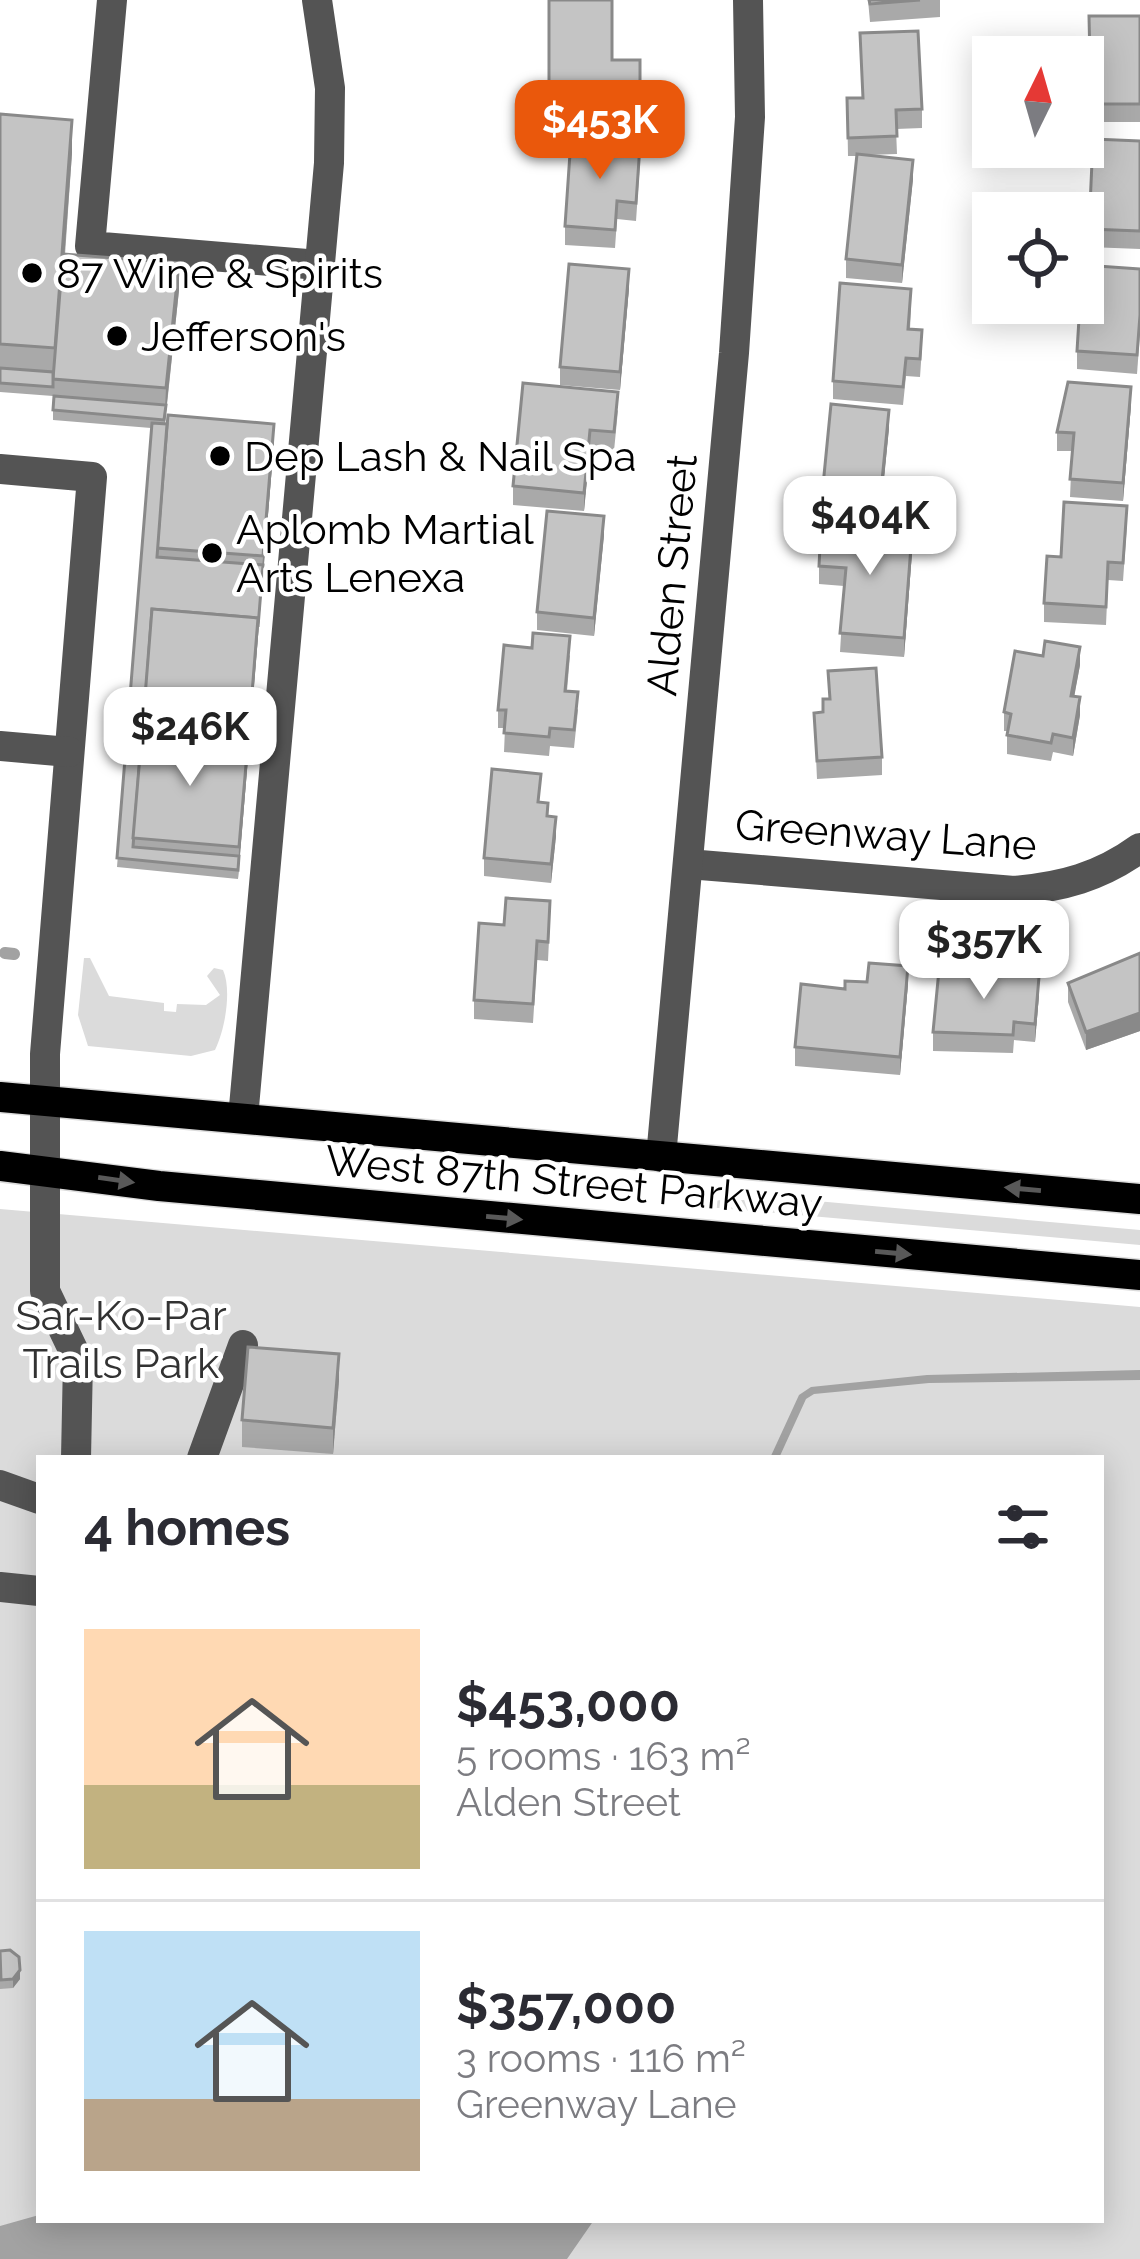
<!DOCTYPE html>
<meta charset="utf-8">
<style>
body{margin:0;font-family:Raleway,sans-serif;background:#f2f2f3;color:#2b2b33;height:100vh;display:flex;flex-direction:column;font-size:45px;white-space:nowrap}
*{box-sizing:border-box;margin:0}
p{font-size:39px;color:#7c7c81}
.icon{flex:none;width:66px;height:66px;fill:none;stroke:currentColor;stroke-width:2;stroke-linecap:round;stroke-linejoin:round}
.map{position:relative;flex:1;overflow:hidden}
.side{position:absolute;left:36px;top:1455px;width:1068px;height:768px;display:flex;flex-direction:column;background:#fff;border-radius:0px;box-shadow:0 6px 30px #0003}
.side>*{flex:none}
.needle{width:78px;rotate:5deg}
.tools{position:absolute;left:972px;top:36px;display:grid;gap:24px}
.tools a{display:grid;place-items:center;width:132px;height:132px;border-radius:0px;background:#fff;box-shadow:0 6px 30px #0003;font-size:60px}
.price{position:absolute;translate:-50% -102px;padding:0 27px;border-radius:24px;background:#fff;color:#222;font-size:39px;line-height:78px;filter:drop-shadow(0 3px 6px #0008)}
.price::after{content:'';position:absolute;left:50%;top:72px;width:36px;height:27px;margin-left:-18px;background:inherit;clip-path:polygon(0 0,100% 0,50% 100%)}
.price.current{background:#ea580c;color:#fff}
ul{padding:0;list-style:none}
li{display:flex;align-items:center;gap:36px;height:300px;padding:0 48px}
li+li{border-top:3px solid #e1e1e2}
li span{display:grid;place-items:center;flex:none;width:336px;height:240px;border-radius:0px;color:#555}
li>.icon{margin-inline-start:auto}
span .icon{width:144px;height:144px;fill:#fffc;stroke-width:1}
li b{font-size:51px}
h2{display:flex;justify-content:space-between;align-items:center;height:144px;padding:0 48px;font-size:51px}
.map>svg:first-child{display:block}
.green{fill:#dbdbdb;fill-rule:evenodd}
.water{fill:#a2a2a2}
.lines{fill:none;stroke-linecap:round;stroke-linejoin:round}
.stream{stroke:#a2a2a2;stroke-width:12}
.major-casing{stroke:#dbdbdb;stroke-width:33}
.minor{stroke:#545454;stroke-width:30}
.major{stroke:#000;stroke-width:30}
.wall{fill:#a9a9a9}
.shaded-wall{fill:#898989}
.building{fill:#c4c4c4;stroke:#898989;stroke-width:3}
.oneway{fill:#595959}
.poi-dot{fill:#000;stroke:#fff;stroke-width:4.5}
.labels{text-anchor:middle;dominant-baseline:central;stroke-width:9;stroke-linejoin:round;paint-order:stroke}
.poi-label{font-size:42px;fill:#000;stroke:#fff;text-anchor:start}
.street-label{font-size:42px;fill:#000;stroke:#fff}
.park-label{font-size:42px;fill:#323232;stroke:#fff}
</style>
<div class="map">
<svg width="1140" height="2259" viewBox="0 0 1140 2259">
<rect width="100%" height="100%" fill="#fff"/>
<g class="green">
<path d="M 84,958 L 90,958 L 109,996 L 164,1003 L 164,1011 L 176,1012 L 177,1004 L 206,1005 L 220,995 L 207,976 L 214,968 L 223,970 C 232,990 225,1030 215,1050 L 191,1056 L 88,1046 L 78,1015 Z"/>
<path d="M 721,1200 L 805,1200 L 1140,1230 L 1140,1245 L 707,1207 L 707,1202 Z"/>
<path d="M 0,1209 L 1140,1307 L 1140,2259 L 0,2259 ZM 39,1458 L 1101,1458 L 1101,2220 L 39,2220 Z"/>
</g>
<g class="water">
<path d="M 1140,1370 L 1140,1380 L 929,1383 L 814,1394 L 806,1399 L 779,1458 L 770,1458 L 799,1395 L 811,1387 L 927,1375 Z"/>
<path d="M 39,2215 L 39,2220 L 594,2220 L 567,2259 L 0,2259 L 0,2226 Z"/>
</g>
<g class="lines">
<path class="stream" d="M 5,953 L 14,954"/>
<defs>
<g id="major">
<path d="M 0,1097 L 1140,1199"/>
<path d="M 0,1166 L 159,1186 L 1140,1275"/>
</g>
</defs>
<use href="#major" class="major-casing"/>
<g class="minor">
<path d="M 112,0 L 90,246 L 319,265"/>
<path d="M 0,469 L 92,477 L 45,1054 L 45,1291 L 78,1360 L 76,1458"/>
<path d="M 0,746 L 69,752"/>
<path d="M 688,864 L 1014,891 C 1062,887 1100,877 1140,848"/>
<path d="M 243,1118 L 329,163 L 330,88 L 317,0"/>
<path d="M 661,1157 L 734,353 L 750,117 L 748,0"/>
<path d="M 202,1458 L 243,1345"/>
<path d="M 0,1485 L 39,1499"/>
<path d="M 0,1587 L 39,1591"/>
</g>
<use href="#major" class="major"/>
</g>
<g class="wall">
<path d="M 549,0 L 612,60 L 640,60 L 640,119 L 549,118 Z"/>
<path d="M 868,0 L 940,0 L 940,17 L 870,22 Z"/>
<path d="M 1089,16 L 1140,16 L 1140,122 L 1091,122 Z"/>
<path d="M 847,98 L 862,98 L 922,109 L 922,128 L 896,129 L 897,154 L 868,155 L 913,179 L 902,283 L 846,278 L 846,259 L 857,156 L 848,156 Z"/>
<path d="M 0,114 L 72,153 L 65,255 L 179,290 L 165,424 L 274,442 L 238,879 L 117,867 L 151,428 L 53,420 L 53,396 L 0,392 Z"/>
<path d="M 1140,141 L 1140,249 L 1089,247 L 1089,229 Z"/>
<path d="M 640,163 L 636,221 L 617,219 L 615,248 L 565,245 L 565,226 Z"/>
<path d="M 1140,269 L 1140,333 L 1137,374 L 1077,369 L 1077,351 Z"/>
<path d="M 629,288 L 620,390 L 560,385 L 560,367 Z"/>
<path d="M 911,307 L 910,329 L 922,348 L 920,377 L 906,376 L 903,405 L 833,399 L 833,381 Z"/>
<path d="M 1131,405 L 1123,501 L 1070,497 L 1072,451 L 1057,451 L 1057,432 Z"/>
<path d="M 618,410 L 614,451 L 590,448 L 584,511 L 513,505 L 513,486 Z"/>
<path d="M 889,428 L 879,529 L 821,524 L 821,506 Z"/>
<path d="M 1127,524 L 1123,581 L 1108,580 L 1106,625 L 1044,622 L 1044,603 L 1061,557 Z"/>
<path d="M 604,535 L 594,636 L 537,630 L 537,612 Z"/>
<path d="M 912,552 L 904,657 L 840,652 L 844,586 L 819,584 L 819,566 Z"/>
<path d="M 570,655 L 567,691 L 578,710 L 574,748 L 550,746 L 549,756 L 504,752 L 505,728 L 498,728 L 498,710 Z"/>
<path d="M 1080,665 L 1074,696 L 1080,715 L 1073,756 L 1053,752 L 1051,761 L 1007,754 L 1007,731 L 1004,731 L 1004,712 Z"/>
<path d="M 828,671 L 882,757 L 882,775 L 817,779 L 814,713 L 823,712 L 829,699 Z"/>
<path d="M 540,802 L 556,836 L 551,883 L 484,876 L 484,858 Z"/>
<path d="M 550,919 L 548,961 L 537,960 L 533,1023 L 474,1019 L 474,1000 L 504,925 Z"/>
<path d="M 1140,953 L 1140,1031 L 1086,1050 L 1068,1002 L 1068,983 Z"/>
<path d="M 867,982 L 908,984 L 900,1075 L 795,1066 L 795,1047 L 845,989 Z"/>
<path d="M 1039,995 L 1035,1042 L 1014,1040 L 1013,1053 L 933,1051 L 933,1032 Z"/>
<path d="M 339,1380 L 333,1454 L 242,1447 L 242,1420 Z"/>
<path d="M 0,1951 L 20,1979 L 13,1988 L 0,1989 Z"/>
</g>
<g class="shaded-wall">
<path d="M 72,120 L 72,153 L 55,382 L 55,348 Z"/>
<path d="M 913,160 L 913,179 L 902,283 L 902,265 Z"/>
<path d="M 179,263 L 179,290 L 164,430 L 166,388 Z"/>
<path d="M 629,269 L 629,288 L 620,390 L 620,372 Z"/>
<path d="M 1131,387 L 1131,405 L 1123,501 L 1123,483 Z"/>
<path d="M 889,410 L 889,428 L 879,529 L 879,511 Z"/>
<path d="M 274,424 L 274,442 L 238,879 L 239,847 Z"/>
<path d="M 590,430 L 590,448 L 584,511 L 584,493 Z"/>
<path d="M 604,516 L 604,535 L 594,636 L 594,618 Z"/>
<path d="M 912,533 L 912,552 L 904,657 L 904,638 Z"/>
<path d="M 1080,647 L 1080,665 L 1071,714 L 1071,696 Z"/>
<path d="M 1080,697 L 1080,715 L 1073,756 L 1073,738 Z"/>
<path d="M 556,817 L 556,836 L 551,883 L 551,864 Z"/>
<path d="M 908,966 L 908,984 L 900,1075 L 900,1057 Z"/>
<path d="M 1039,977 L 1039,995 L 1035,1042 L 1035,1024 Z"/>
<path d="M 1140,1013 L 1140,1031 L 1086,1050 L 1086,1032 Z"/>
<path d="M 339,1354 L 339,1380 L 333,1454 L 333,1428 Z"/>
<path d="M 20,1970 L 20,1979 L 13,1988 L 13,1979 Z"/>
</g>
<g class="building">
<path d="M 549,0 L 612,0 L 612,60 L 640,60 L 640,100 L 549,99 Z"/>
<path d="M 869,0 L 920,0 L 870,4 Z"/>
<path d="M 1089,16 L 1140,16 L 1140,104 L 1091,104 Z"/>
<path d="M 918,31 L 922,109 L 896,110 L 897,136 L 848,138 L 847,98 L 863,98 L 860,33 Z"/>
<path d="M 0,114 L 72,120 L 55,348 L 0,344 Z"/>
<path d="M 571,139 L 640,145 L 636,203 L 617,201 L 615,230 L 565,226 Z"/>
<path d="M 1093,139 L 1140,141 L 1140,231 L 1089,229 Z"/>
<path d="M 857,154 L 913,160 L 902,265 L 846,259 Z"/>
<path d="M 63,254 L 179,263 L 166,388 L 53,379 Z"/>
<path d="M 569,264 L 629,269 L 620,372 L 560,367 Z"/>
<path d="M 1083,265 L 1140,269 L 1140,315 L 1137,355 L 1077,351 L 1080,303 L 1083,303 Z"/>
<path d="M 840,283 L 911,289 L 908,329 L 922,330 L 920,359 L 906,358 L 903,387 L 833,381 Z"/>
<path d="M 0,368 L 53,372 L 53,387 L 0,383 Z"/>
<path d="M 1068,382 L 1131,387 L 1123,483 L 1070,479 L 1074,433 L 1057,432 Z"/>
<path d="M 523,383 L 618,392 L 614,432 L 590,430 L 584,493 L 513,486 Z"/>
<path d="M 54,396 L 166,405 L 164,420 L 53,410 Z"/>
<path d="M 831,404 L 889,410 L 879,511 L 821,506 Z"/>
<path d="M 168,415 L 274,424 L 263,556 L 157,548 Z"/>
<path d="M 152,423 L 167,424 L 157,557 L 263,565 L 258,627 L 258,618 L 152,609 L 145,706 L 251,715 L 248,750 L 248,741 L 142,732 L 133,847 L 239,856 L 238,870 L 117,858 Z"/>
<path d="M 1064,502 L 1127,506 L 1123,563 L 1108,562 L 1106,607 L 1044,603 L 1047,556 L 1061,557 Z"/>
<path d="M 547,511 L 604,516 L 594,618 L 537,612 Z"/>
<path d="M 821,527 L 912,533 L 904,638 L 840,633 L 846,568 L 819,566 Z"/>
<path d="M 152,609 L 258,618 L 251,706 L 145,697 Z"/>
<path d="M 533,633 L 570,636 L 565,691 L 578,692 L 574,730 L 550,728 L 549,737 L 504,733 L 506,710 L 498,710 L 504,645 L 532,648 Z"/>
<path d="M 1045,641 L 1080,647 L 1071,696 L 1080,697 L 1073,738 L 1053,734 L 1051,743 L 1007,735 L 1011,714 L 1004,712 L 1015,651 L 1043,656 Z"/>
<path d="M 876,668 L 882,757 L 817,761 L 814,713 L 823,712 L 823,699 L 830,699 L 828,671 Z"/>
<path d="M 142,732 L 248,741 L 239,847 L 133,838 Z"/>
<path d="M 492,769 L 541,774 L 538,802 L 548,803 L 547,816 L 556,817 L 551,864 L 484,858 Z"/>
<path d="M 506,898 L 550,901 L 548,942 L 537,941 L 533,1004 L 474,1000 L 479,923 L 504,925 Z"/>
<path d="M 1140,953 L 1140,1013 L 1086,1032 L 1068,983 Z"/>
<path d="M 869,963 L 908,966 L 900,1057 L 795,1047 L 801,984 L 845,989 L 845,981 L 867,982 Z"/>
<path d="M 982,969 L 1039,977 L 1035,1024 L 1014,1022 L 1013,1035 L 933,1032 L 939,970 L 981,974 Z"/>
<path d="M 248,1347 L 339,1354 L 333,1428 L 242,1420 Z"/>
<path d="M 10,1950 L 19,1957 L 20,1970 L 13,1979 L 1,1980 L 0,1951 Z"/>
</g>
<defs><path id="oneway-solid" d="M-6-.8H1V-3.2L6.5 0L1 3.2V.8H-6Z" transform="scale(3)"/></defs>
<g class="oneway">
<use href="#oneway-solid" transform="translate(116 1180) rotate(8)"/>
<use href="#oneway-solid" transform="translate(1023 1189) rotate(-175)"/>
<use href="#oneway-solid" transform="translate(504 1218) rotate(5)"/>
<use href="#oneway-solid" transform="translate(893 1253) rotate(5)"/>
</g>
<g class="poi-dot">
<circle cx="32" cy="273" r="12"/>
<circle cx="117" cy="336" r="12"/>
<circle cx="220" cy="456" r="12"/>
<circle cx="212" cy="553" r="12"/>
</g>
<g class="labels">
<g class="poi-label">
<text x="56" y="273">87 Wine &amp; Spirits</text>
<text x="141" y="336">Jefferson's</text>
<text x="244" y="456">Dep Lash &amp; Nail Spa</text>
<text x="236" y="529">Aplomb Martial<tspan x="236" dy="48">Arts Lenexa</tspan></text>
</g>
<g class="street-label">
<text transform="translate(672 575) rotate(-85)">Alden Street</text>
<text transform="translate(886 835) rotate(4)">Greenway Lane</text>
<text transform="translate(574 1182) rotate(5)">West 87th Street Parkway</text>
</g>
<g class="park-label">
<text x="121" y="1315">Sar-Ko-Par<tspan x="121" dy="48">Trails Park</tspan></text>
</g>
</g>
</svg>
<div class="tools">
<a><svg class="needle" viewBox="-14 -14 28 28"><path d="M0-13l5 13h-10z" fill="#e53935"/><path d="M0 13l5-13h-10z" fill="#7c7c81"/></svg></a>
<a><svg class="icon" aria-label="locate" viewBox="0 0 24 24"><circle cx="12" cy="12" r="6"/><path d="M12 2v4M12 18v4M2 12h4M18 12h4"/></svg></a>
</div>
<b class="price current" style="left:600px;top:182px">$453K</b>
<b class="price" style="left:870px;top:578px">$404K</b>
<b class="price" style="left:190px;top:789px">$246K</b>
<b class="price" style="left:984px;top:1002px">$357K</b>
<section class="side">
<h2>4 homes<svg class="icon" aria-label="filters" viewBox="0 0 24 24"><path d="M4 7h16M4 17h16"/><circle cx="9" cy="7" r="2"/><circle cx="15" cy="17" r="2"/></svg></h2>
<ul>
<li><span style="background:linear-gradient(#ffd9b3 65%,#c2b280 0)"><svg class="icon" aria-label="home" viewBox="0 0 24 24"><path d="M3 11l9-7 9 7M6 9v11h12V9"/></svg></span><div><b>$453,000</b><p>5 rooms · 163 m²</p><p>Alden Street</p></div></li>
<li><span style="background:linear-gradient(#bfe0f5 70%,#b9a48a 0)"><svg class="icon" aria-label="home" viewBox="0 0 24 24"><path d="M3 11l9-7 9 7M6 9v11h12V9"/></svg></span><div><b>$357,000</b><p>3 rooms · 116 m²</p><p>Greenway Lane</p></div></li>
</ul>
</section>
</div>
